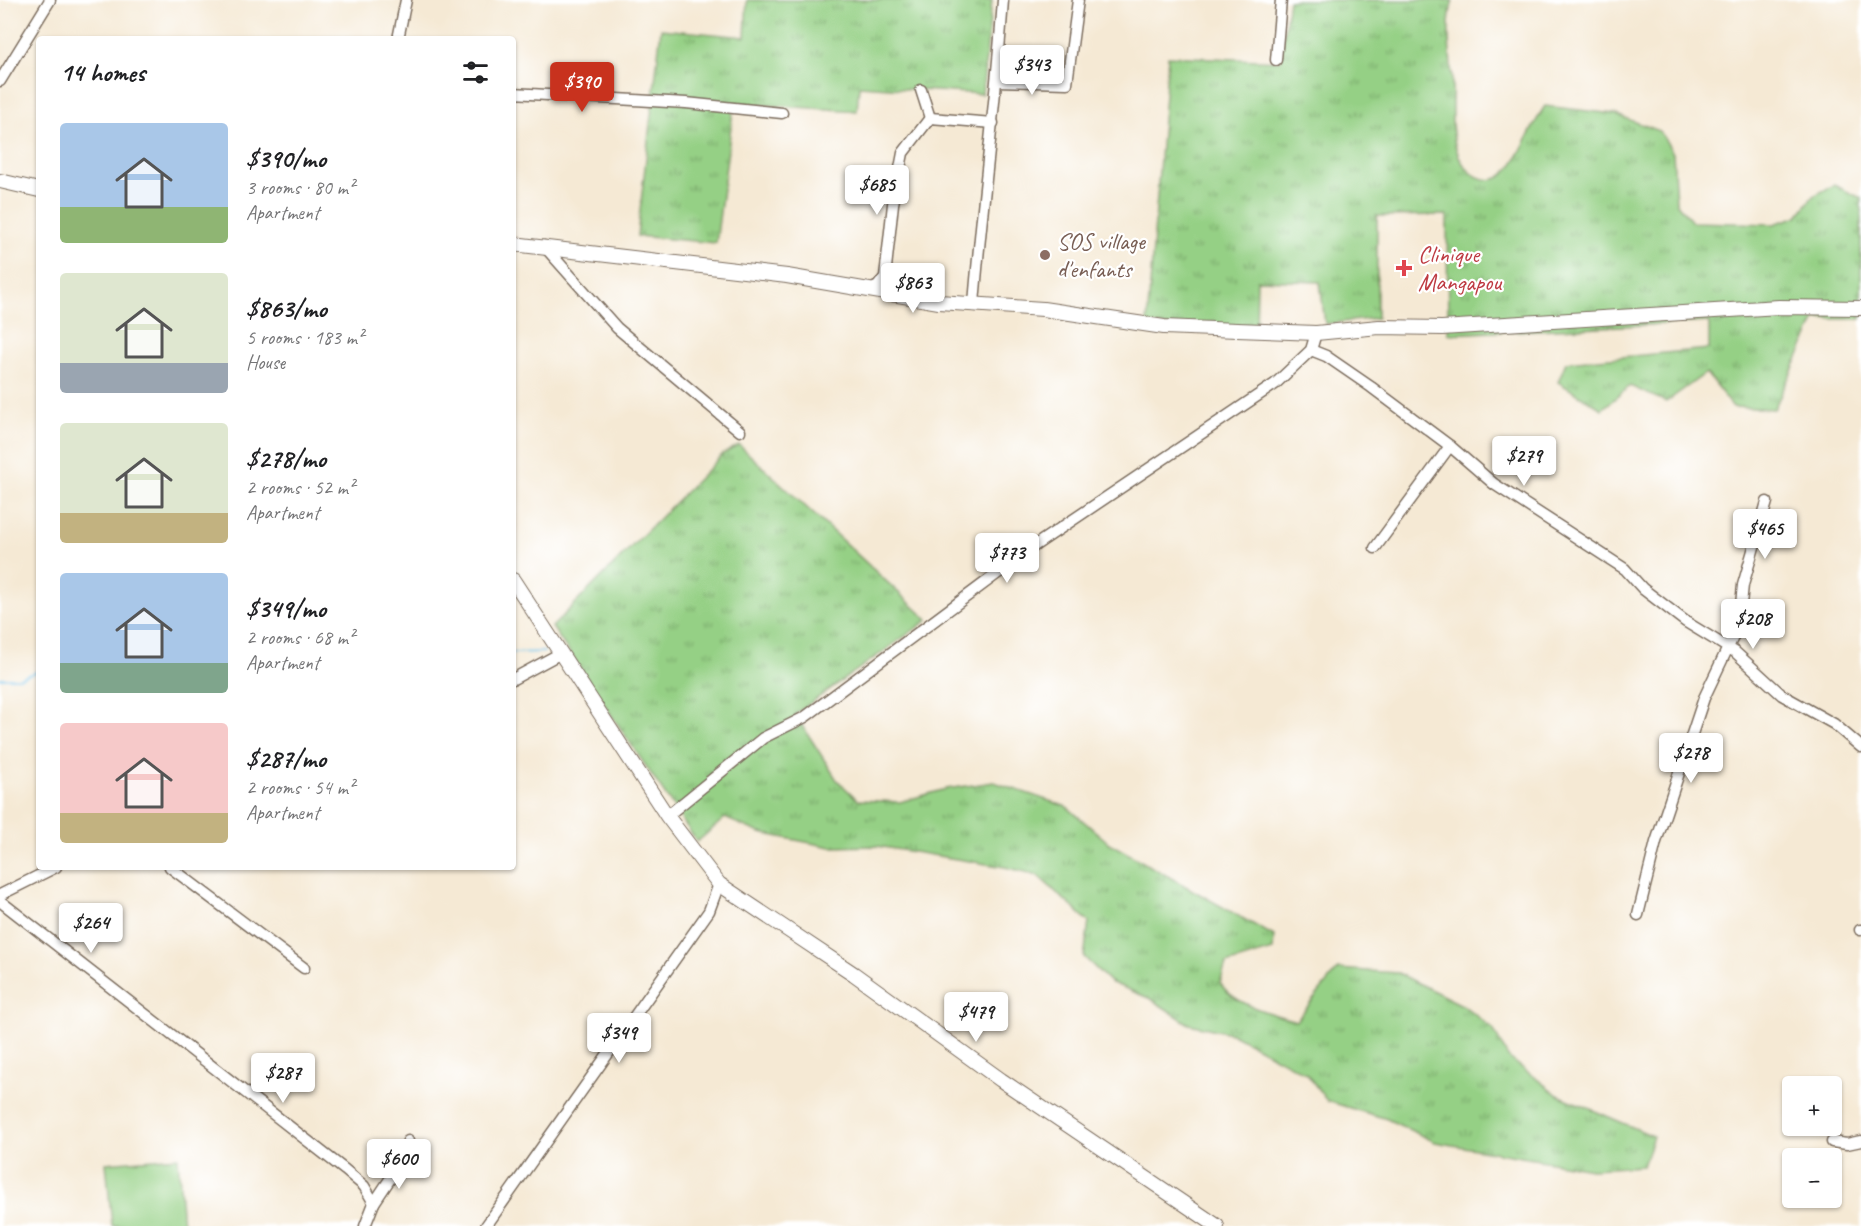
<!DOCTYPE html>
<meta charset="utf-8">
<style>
body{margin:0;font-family:Caveat,sans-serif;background:#f2f2f2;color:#202124;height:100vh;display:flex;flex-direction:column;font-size:22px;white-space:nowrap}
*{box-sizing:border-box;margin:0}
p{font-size:20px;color:#757577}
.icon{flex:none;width:33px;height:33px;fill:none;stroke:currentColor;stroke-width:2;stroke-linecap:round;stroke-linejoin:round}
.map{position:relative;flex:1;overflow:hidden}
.panel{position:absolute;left:36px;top:36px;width:480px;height:834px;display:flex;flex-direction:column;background:#fff;border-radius:6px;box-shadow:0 2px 4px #0004}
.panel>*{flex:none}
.buttons{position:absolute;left:1782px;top:1076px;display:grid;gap:12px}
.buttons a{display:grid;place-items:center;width:60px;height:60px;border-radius:6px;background:#fff;box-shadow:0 2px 4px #0004;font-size:30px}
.price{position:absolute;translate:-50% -51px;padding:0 14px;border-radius:6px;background:#fff;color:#222;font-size:20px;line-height:39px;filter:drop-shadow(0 2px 3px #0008)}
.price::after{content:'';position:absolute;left:50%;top:36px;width:18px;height:14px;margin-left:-9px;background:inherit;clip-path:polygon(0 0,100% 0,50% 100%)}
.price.current{background:#c8321e;color:#fff}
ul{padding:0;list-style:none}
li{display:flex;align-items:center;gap:18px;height:150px;padding:0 24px}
li span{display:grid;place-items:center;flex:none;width:168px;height:120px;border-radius:6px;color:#555}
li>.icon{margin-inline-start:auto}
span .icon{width:72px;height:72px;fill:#fffc;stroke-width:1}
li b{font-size:26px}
h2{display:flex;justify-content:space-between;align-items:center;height:72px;padding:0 24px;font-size:26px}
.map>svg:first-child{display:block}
.grass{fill:url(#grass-tufts);stroke:#687d52;stroke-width:1.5}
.pitch{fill:#95d085;stroke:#687d52;stroke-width:1.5}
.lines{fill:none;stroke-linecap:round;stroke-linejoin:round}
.stream{stroke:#6cc2e9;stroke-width:2}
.street-casing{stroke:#7c6d5e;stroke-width:13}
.secondary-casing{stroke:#7c6d5e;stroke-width:16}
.street{stroke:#fff;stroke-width:10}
.secondary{stroke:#fff;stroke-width:14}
.education-dot{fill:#8d6e63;stroke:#fff;stroke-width:2}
.health-dot{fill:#e0444e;stroke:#fff;stroke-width:2}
.labels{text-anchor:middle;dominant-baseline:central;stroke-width:4.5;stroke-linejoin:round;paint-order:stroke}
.education-label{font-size:24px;fill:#785e54;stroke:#fff;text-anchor:start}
.health-label{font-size:24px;fill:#be3a42;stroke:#fff;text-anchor:start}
</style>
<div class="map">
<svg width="1861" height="1226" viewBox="0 0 1861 1226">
<defs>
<pattern id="grass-tufts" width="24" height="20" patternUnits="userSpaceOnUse" patternTransform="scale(1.5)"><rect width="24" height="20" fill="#95d085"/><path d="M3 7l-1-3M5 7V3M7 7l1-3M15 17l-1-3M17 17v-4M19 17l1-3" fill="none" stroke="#7ba96c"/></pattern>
</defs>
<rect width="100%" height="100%" fill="#fff"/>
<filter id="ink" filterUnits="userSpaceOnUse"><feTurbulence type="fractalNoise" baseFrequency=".0167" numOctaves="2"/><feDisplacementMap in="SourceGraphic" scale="12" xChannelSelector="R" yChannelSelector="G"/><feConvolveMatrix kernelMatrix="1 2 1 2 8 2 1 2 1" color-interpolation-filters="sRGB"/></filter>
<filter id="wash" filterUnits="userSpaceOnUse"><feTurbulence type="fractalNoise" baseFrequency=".008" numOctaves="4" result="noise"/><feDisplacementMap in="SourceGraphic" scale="24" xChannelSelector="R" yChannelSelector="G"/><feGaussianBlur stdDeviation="1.35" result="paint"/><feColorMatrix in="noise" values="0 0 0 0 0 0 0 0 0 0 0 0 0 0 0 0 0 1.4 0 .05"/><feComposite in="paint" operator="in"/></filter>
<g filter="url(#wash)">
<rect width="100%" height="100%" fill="#f5e9d4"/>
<g class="grass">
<path d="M 747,0 L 992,0 L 982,94 L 859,86 L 857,111 L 734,103 L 716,243 L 637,236 L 661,29 L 745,37 Z"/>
<path d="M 1289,0 L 1453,0 C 1445,26 1451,55 1452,82 C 1453,105 1449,128 1457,151 C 1461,164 1471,176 1484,179 C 1493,181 1499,179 1505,173 C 1518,163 1533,123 1545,106 L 1614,114 L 1660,131 L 1673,153 L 1676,202 L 1692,222 L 1774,224 L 1798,216 L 1813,196 L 1834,185 L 1861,198 L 1861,319 L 1816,319 L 1774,409 L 1733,407 L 1706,373 L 1666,402 L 1630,386 L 1602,409 L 1558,382 L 1566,362 L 1709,349 L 1709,322 L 1448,334 L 1447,215 L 1377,216 L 1377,318 L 1325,324 L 1320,282 L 1257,280 L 1256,336 L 1147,324 L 1168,56 L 1280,61 Z"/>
<path d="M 739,445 L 928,620 L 795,714 L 837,780 L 858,800 L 900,802 L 946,789 L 994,782 L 1067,807 L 1109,843 L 1274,936 L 1273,950 L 1226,964 L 1220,983 C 1235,1006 1271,1013 1296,1021 L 1338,969 L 1398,973 L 1464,1006 L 1493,1029 L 1508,1057 L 1558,1095 L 1653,1136 L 1643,1166 L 1591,1169 L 1435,1142 L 1387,1119 L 1327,1101 L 1307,1074 L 1231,1033 L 1189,1024 L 1151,999 L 1110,982 L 1084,957 L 1089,922 L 1037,875 L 1005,867 L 877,846 L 831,847 L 760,833 L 725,818 L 697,842 L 552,627 L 723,454 Z"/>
</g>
<path class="pitch" d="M 178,1157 L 183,1226 L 112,1226 L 106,1163 Z"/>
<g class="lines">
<g class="stream">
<path d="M 513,653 L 544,652"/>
<path d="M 0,678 L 19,678 L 39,671"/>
</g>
</g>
</g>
<g filter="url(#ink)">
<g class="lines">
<defs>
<g id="street">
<path d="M 398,39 L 406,0"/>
<path d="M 1276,60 L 1281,0"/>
<path d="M 0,81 L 50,0"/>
<path d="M 998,81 L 1067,83 L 1078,0"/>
<path d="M 921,90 L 930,118"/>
<path d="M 513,93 L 686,103 L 782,113"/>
<path d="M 544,246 L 617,328 L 740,431"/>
<path d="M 869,291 L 878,286 L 885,277 L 893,204 L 903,153 L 930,118 L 993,123"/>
<path d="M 974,304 C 982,202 996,102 1003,0"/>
<path d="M 1311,350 L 1326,356 L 1371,387 L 1450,446 L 1494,484 L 1625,569 L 1643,589 L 1686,622 L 1735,652 L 1782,695 L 1834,724 L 1861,747"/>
<path d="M 1375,548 L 1450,446"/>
<path d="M 513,679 L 561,653"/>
<path d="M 667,816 L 763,738 L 805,717 L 1037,544 L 1275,384 L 1311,350 L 1316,333"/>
<path d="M 170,867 L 304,968"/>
<path d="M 0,895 L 56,867"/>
<path d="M 0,901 L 345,1170 L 364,1186 L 374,1203"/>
<path d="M 1638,915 L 1656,842 L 1704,698 L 1733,637 L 1740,614 L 1743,585 L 1767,502"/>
<path d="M 1860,930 L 1861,930"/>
<path d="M 1832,1142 L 1847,1144 L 1861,1141"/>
<path d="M 365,1226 L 374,1203 L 400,1164 L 408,1141"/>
<path d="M 486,1226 L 709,911 L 719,884"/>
</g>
<g id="secondary">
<path d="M 0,181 L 39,190"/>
<path d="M 513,244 L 787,276 L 939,302 L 1043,309 L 1164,327 L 1237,330 L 1316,333 L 1379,327 L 1442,328 L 1779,307 L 1861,308"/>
<path d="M 513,580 L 667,816 L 719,884 L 854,974 L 1001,1080 L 1217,1226"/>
</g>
</defs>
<use href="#street" class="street-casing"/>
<use href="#secondary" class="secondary-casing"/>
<use href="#street" class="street"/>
<use href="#secondary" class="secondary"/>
</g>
</g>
<circle class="education-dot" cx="1045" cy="255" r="6"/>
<path class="health-dot" d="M1401 259h6v6h6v6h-6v6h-6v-6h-6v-6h6z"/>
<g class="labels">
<g class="education-label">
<text x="1057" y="241">SOS village<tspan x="1057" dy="28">d'enfants</tspan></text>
</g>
<g class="health-label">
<text x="1418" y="254">Clinique<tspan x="1418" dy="28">Mangapou</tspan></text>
</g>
</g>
</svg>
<div class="buttons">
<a>+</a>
<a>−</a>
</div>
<b class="price" style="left:1032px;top:96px">$343</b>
<b class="price current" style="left:582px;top:113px">$390</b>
<b class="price" style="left:877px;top:216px">$685</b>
<b class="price" style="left:913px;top:314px">$863</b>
<b class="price" style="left:1524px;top:487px">$279</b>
<b class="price" style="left:1765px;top:560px">$465</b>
<b class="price" style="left:1007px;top:584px">$773</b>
<b class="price" style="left:1753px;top:650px">$208</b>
<b class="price" style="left:1691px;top:784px">$278</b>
<b class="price" style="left:91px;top:954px">$264</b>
<b class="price" style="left:976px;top:1043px">$479</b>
<b class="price" style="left:619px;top:1064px">$349</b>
<b class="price" style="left:283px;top:1104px">$287</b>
<b class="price" style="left:399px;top:1190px">$600</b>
<section class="panel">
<h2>14 homes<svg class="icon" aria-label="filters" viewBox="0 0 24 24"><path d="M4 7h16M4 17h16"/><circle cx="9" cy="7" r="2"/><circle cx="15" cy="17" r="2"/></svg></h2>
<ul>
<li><span style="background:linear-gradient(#a9c7e8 70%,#8fb573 0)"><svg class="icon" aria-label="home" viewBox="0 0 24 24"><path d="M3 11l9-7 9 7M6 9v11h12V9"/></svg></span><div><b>$390/mo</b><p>3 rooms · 80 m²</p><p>Apartment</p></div></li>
<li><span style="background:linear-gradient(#dfe7d0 75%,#9aa5b1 0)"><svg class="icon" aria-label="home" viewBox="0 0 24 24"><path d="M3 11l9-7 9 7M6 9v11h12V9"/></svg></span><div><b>$863/mo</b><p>5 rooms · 183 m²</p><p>House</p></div></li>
<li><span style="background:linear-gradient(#dfe7d0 75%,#c2b280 0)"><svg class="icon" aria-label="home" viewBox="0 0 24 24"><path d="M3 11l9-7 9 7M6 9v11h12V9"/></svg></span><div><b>$278/mo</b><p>2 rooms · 52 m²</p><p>Apartment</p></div></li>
<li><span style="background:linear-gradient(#a9c7e8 75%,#7fa58c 0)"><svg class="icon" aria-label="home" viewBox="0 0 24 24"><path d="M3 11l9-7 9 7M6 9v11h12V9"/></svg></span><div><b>$349/mo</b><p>2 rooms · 68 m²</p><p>Apartment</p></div></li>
<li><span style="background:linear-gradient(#f6c9c9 75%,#c2b280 0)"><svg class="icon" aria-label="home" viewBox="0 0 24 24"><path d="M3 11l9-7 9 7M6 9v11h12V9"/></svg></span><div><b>$287/mo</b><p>2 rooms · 54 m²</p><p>Apartment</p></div></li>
</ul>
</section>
</div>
